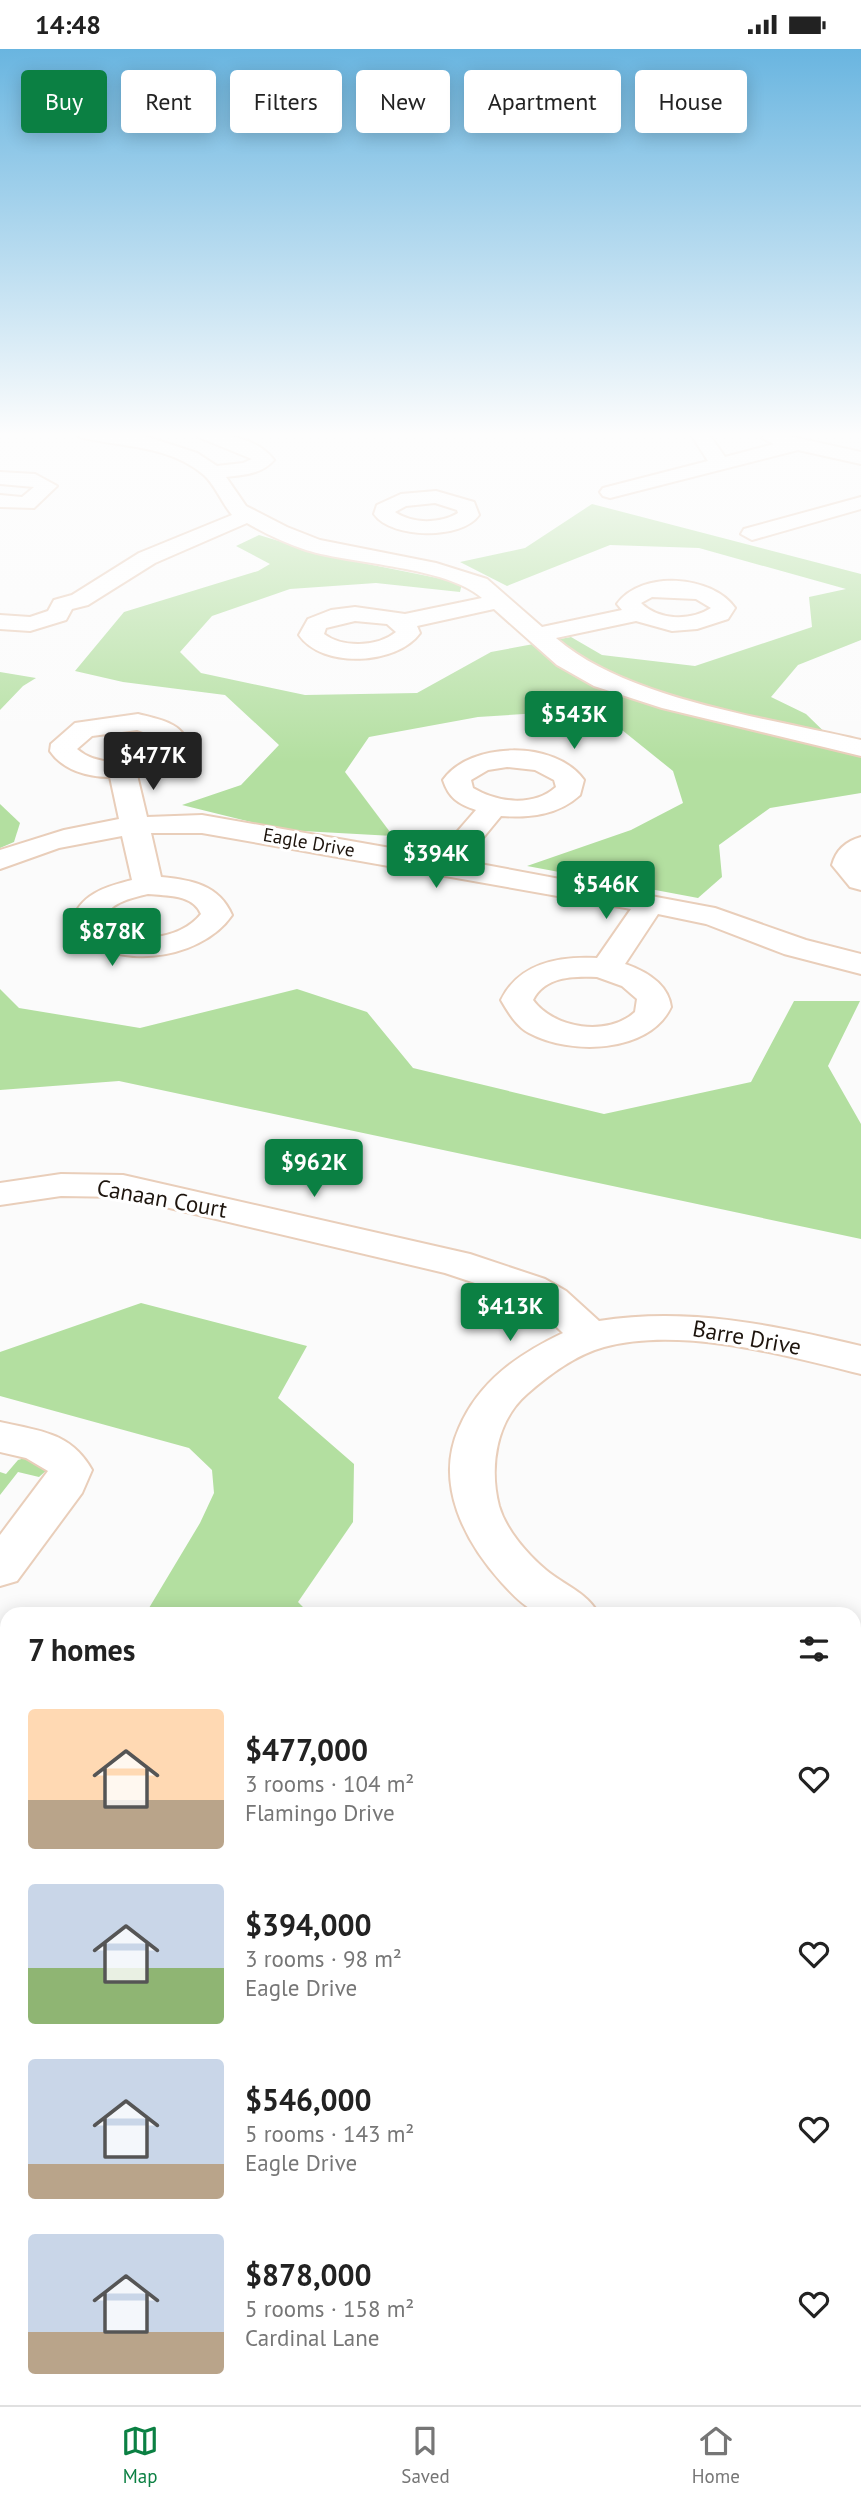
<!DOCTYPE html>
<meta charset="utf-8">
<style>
body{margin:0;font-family:"PT Sans",sans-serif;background:#f6f6f6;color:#222;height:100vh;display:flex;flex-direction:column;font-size:26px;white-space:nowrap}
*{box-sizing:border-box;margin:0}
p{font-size:23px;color:#767676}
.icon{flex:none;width:38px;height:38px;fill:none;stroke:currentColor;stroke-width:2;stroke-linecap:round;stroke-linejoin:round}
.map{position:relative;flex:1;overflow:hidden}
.panel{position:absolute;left:0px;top:1558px;width:861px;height:800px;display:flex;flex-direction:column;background:#fff;border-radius:21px 21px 0 0;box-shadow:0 4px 18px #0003}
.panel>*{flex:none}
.banner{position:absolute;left:21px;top:21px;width:819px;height:63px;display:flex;gap:14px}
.price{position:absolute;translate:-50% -60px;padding:0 16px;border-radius:7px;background:#0b8043;color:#fff;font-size:23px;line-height:46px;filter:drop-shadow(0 2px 4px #0008)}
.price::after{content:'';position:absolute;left:50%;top:42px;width:21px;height:16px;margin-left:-10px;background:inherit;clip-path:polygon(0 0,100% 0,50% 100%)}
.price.on{background:#222;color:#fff}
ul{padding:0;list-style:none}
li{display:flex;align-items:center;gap:21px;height:175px;padding:0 28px}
li span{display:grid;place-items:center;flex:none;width:196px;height:140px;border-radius:7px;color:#555}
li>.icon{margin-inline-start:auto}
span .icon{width:84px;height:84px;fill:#fffc;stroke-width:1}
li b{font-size:30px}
h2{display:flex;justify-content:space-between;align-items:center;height:84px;padding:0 28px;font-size:30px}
.tag{padding:0 24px;border-radius:7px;background:#fff;box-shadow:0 4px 18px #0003;font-size:24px;line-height:63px}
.tag.on{background:#0b8043;color:#fff}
.status{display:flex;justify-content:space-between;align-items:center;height:49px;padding:0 35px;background:#fff;direction:ltr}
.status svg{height:19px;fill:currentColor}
.menu{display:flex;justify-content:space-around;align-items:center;height:98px;border-top:2px solid #e0e0e0;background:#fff;font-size:19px;color:#767676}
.menu a{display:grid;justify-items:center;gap:4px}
.menu .on{color:#0b8043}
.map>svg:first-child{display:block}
.green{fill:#b3dfa0}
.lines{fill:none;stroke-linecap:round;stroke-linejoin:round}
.minor-casing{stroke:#e9ceba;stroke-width:4}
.highway-casing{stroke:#d6d5d4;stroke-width:4}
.minor{fill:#fff;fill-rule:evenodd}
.highway{fill:#e79663;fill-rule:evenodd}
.labels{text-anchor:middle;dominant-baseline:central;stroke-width:6;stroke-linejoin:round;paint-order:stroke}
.far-street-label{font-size:19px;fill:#1e150e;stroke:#fff}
.street-label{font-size:23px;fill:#1e150e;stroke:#fff}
</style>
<div class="status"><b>14:48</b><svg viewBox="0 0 49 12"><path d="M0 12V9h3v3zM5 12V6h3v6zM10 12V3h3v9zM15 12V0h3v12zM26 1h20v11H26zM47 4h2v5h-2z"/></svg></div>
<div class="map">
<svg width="861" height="2356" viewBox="0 0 861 2356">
<rect width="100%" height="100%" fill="#fbfbfb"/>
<g class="green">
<path d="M 592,455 L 861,525 L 861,591 L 798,616 L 771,648 L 806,665 L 843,701 L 861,705 L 861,744 L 770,759 L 719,796 L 722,828 L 698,849 L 527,817 L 631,781 L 683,754 L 673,722 L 622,681 L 539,664 L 478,668 L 369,688 L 345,723 L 393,787 L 284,781 L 182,756 L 241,736 L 279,696 L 225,646 L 123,633 L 75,622 L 124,563 L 258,522 L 270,515 L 236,497 L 259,486 L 328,507 L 462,534 L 460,543 L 376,534 L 290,540 L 212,567 L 180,603 L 201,624 L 305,646 L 417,644 L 491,603 L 571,588 L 602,606 L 695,617 L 812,578 L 809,548 L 846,540 L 699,499 L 610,496 L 507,537 L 460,513 L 525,499 Z"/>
<path d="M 0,623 L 36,629 L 23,637 L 0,661 Z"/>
<path d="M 0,755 L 20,774 L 14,793 L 0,799 Z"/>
<path d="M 0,940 L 19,959 L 140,979 L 297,940 L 367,963 L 413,1019 L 604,1065 L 751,1033 L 794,952 L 860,952 L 828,1017 L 861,1075 L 861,1190 L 119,1032 L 0,1041 Z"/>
<path d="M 141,1254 L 307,1297 L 278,1349 L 354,1415 L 353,1473 L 298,1553 L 309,1564 L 146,1564 L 200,1474 L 214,1444 L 212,1421 L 189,1399 L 0,1347 L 0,1303 Z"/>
<path d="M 25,1409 L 48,1420 L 39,1428 L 18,1423 L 0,1446 L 0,1423 L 6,1425 L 18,1411 Z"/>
<path d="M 0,1725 L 7,1729 L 7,1816 L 0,1806 Z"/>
<path d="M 854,1851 L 861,1853 L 861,2057 L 854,2054 Z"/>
</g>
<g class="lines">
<defs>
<g id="minor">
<path d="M 77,384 L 145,387 L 197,404 L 217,417 L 243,414 L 252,410 L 198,388 L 196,384 C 221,384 257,388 274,411 C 262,425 244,426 226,428 L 246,457 L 287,478 L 320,491 L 436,514 L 487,530 L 542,578 L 622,561 L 617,555 C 641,521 712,526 735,559 L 728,570 L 697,580 L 672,582 L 636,572 L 556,589 C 627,651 769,669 861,691 L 861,707 L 662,659 L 594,637 L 557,616 L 494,560 L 417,577 L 420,584 C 397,616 322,620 299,586 L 308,570 L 331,561 L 355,558 L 405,565 L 482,549 C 445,517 355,516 306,501 C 286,494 266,485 247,474 L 155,514 L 88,556 L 72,560 L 66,571 L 30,582 L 0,580 L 0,566 L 30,568 L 48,562 L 54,551 L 72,546 L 139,504 L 232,466 C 222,454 215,436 204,426 C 169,396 121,398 79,388 ZM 652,548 L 696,550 L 711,559 C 691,572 659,572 641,554 ZM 355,572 L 387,575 L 396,583 C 378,598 342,599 324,585 L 326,579 Z"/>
<path d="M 690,384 L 708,384 L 725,408 L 774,395 L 762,389 L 765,385 L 775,384 L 861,403 L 861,415 L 798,401 L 610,449 L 603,447 L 600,443 L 603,439 L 708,412 Z"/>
<path d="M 0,423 L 35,425 L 57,437 L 34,459 L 0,458 L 0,446 L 22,448 L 34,438 L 0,435 Z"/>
<path d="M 436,442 L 474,453 L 479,466 C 462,491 391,490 374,465 L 377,456 L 401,445 ZM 435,454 L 457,461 L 458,464 C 440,475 412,475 395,463 L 406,457 Z"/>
<path d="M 861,448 L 861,460 L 752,491 L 741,485 L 744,480 Z"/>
<path d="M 138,665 C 157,670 187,674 187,698 L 173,712 L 137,726 L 147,768 L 202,766 L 436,807 L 476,761 C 458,755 449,749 443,731 C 470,692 556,691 584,731 L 580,746 C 558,766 530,769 501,767 L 464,812 L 715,859 L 806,891 L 861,905 L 861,925 L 784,905 L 706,875 L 658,865 L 625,915 C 645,922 668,934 671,958 C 649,1005 569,1006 529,984 C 516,977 508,963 501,951 C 519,914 558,907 597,909 L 631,860 L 202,784 L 151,784 L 161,828 C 192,831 219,836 232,866 C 200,913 106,925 71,875 C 79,845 105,838 132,831 L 122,787 L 59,799 L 0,820 L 0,801 L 64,781 L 119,770 L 110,728 C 87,728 63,721 50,702 L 51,695 L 75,674 ZM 137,681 L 158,688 L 161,695 C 138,714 100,720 77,700 L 92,687 ZM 507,718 L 535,721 L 554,731 L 556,738 C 534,758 498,754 473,739 L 471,731 L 488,721 ZM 148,845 C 167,847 193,845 201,865 C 180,892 128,897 103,873 C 107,854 131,849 148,845 ZM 597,928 L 622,937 L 637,950 L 635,963 C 608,988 554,980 533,951 C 545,927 574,927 597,928 Z"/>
<path d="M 861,788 L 861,841 L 850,838 L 832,816 C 836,801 846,792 861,788 Z"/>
<path d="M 61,1125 L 123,1126 L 470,1205 L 545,1230 L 566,1242 L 599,1272 C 689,1258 774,1276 861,1297 L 861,1325 C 785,1306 681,1277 604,1298 C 575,1306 549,1326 527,1345 C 496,1372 489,1418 499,1457 C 506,1481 527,1505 546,1521 C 564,1536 586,1543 598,1564 C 585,1565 551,1568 539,1564 C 526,1560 511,1544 502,1534 C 465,1493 434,1435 459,1379 C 479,1332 519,1305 563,1284 L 538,1260 L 517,1248 L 445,1224 L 123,1148 L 61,1147 L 0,1156 L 0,1134 Z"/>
<path d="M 0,1373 C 39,1382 71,1383 92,1421 L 82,1444 L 17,1532 L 0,1537 L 0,1486 L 48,1422 L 26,1409 L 0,1403 Z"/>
<path d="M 854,1634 L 861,1636 L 861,1676 L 854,1674 Z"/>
<path d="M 0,1673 L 7,1676 L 7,1721 L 0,1718 Z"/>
<path d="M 854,2041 L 861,2044 L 861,2102 L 854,2099 Z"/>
</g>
<path id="highway" d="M 0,2303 L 7,2306 L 7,2350 L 81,2350 L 84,2356 L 0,2356 Z"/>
</defs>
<use href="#minor" class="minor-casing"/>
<use href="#highway" class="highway-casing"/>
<use href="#minor" class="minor"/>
<use href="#highway" class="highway"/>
</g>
<linearGradient id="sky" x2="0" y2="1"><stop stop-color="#69b5e0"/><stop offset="0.54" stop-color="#fdfdfd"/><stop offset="1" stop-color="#fdfdfd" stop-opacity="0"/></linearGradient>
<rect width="861" height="714" fill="url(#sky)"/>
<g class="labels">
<g class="far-street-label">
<text transform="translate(309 793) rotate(10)">Eagle Drive</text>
</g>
<g class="street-label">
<text transform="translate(162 1149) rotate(10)">Canaan Court</text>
<text transform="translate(747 1288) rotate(10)">Barre Drive</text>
</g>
</g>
</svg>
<b class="price" style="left:574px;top:702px">$543K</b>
<b class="price on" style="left:153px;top:743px">$477K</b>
<b class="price" style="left:436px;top:841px">$394K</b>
<b class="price" style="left:606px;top:872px">$546K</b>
<b class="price" style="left:112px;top:919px">$878K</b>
<b class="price" style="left:314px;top:1150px">$962K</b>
<b class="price" style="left:510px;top:1294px">$413K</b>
<div class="banner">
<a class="tag on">Buy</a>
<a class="tag">Rent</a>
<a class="tag">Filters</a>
<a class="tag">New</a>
<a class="tag">Apartment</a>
<a class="tag">House</a>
</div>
<section class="panel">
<h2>7 homes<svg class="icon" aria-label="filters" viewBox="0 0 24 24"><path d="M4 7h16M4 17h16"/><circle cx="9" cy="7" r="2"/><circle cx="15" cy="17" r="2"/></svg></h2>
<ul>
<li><span style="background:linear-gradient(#ffd9b3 65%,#b9a48a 0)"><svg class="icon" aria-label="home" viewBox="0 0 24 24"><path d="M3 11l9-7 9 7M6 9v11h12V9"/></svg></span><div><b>$477,000</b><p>3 rooms · 104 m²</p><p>Flamingo Drive</p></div><svg class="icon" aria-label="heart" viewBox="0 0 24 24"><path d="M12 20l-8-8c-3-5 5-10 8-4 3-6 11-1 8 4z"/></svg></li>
<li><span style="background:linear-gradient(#c9d6e8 60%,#8fb573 0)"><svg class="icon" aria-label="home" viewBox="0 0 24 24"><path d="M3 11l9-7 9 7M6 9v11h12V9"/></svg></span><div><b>$394,000</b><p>3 rooms · 98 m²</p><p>Eagle Drive</p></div><svg class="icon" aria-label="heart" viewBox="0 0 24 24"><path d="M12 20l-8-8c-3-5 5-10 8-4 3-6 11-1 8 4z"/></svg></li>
<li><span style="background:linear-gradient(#c9d6e8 75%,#b9a48a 0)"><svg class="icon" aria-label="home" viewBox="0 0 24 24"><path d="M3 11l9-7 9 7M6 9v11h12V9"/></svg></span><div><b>$546,000</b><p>5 rooms · 143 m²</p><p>Eagle Drive</p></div><svg class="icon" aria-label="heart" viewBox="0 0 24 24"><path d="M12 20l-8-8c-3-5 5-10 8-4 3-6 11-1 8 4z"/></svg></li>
<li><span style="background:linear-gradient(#c9d6e8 70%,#b9a48a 0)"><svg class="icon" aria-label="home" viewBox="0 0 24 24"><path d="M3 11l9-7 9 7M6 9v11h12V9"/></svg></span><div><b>$878,000</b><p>5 rooms · 158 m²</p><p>Cardinal Lane</p></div><svg class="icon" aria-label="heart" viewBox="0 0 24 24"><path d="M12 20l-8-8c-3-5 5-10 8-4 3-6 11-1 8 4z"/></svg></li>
</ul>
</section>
</div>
<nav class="menu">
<a class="on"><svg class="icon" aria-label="map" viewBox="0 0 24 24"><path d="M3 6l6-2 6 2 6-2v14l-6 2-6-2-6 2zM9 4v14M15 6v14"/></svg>Map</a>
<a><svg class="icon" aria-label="saved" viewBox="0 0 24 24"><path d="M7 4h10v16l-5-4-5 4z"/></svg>Saved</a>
<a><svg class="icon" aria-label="home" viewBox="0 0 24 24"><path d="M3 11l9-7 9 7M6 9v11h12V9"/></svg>Home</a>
</nav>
